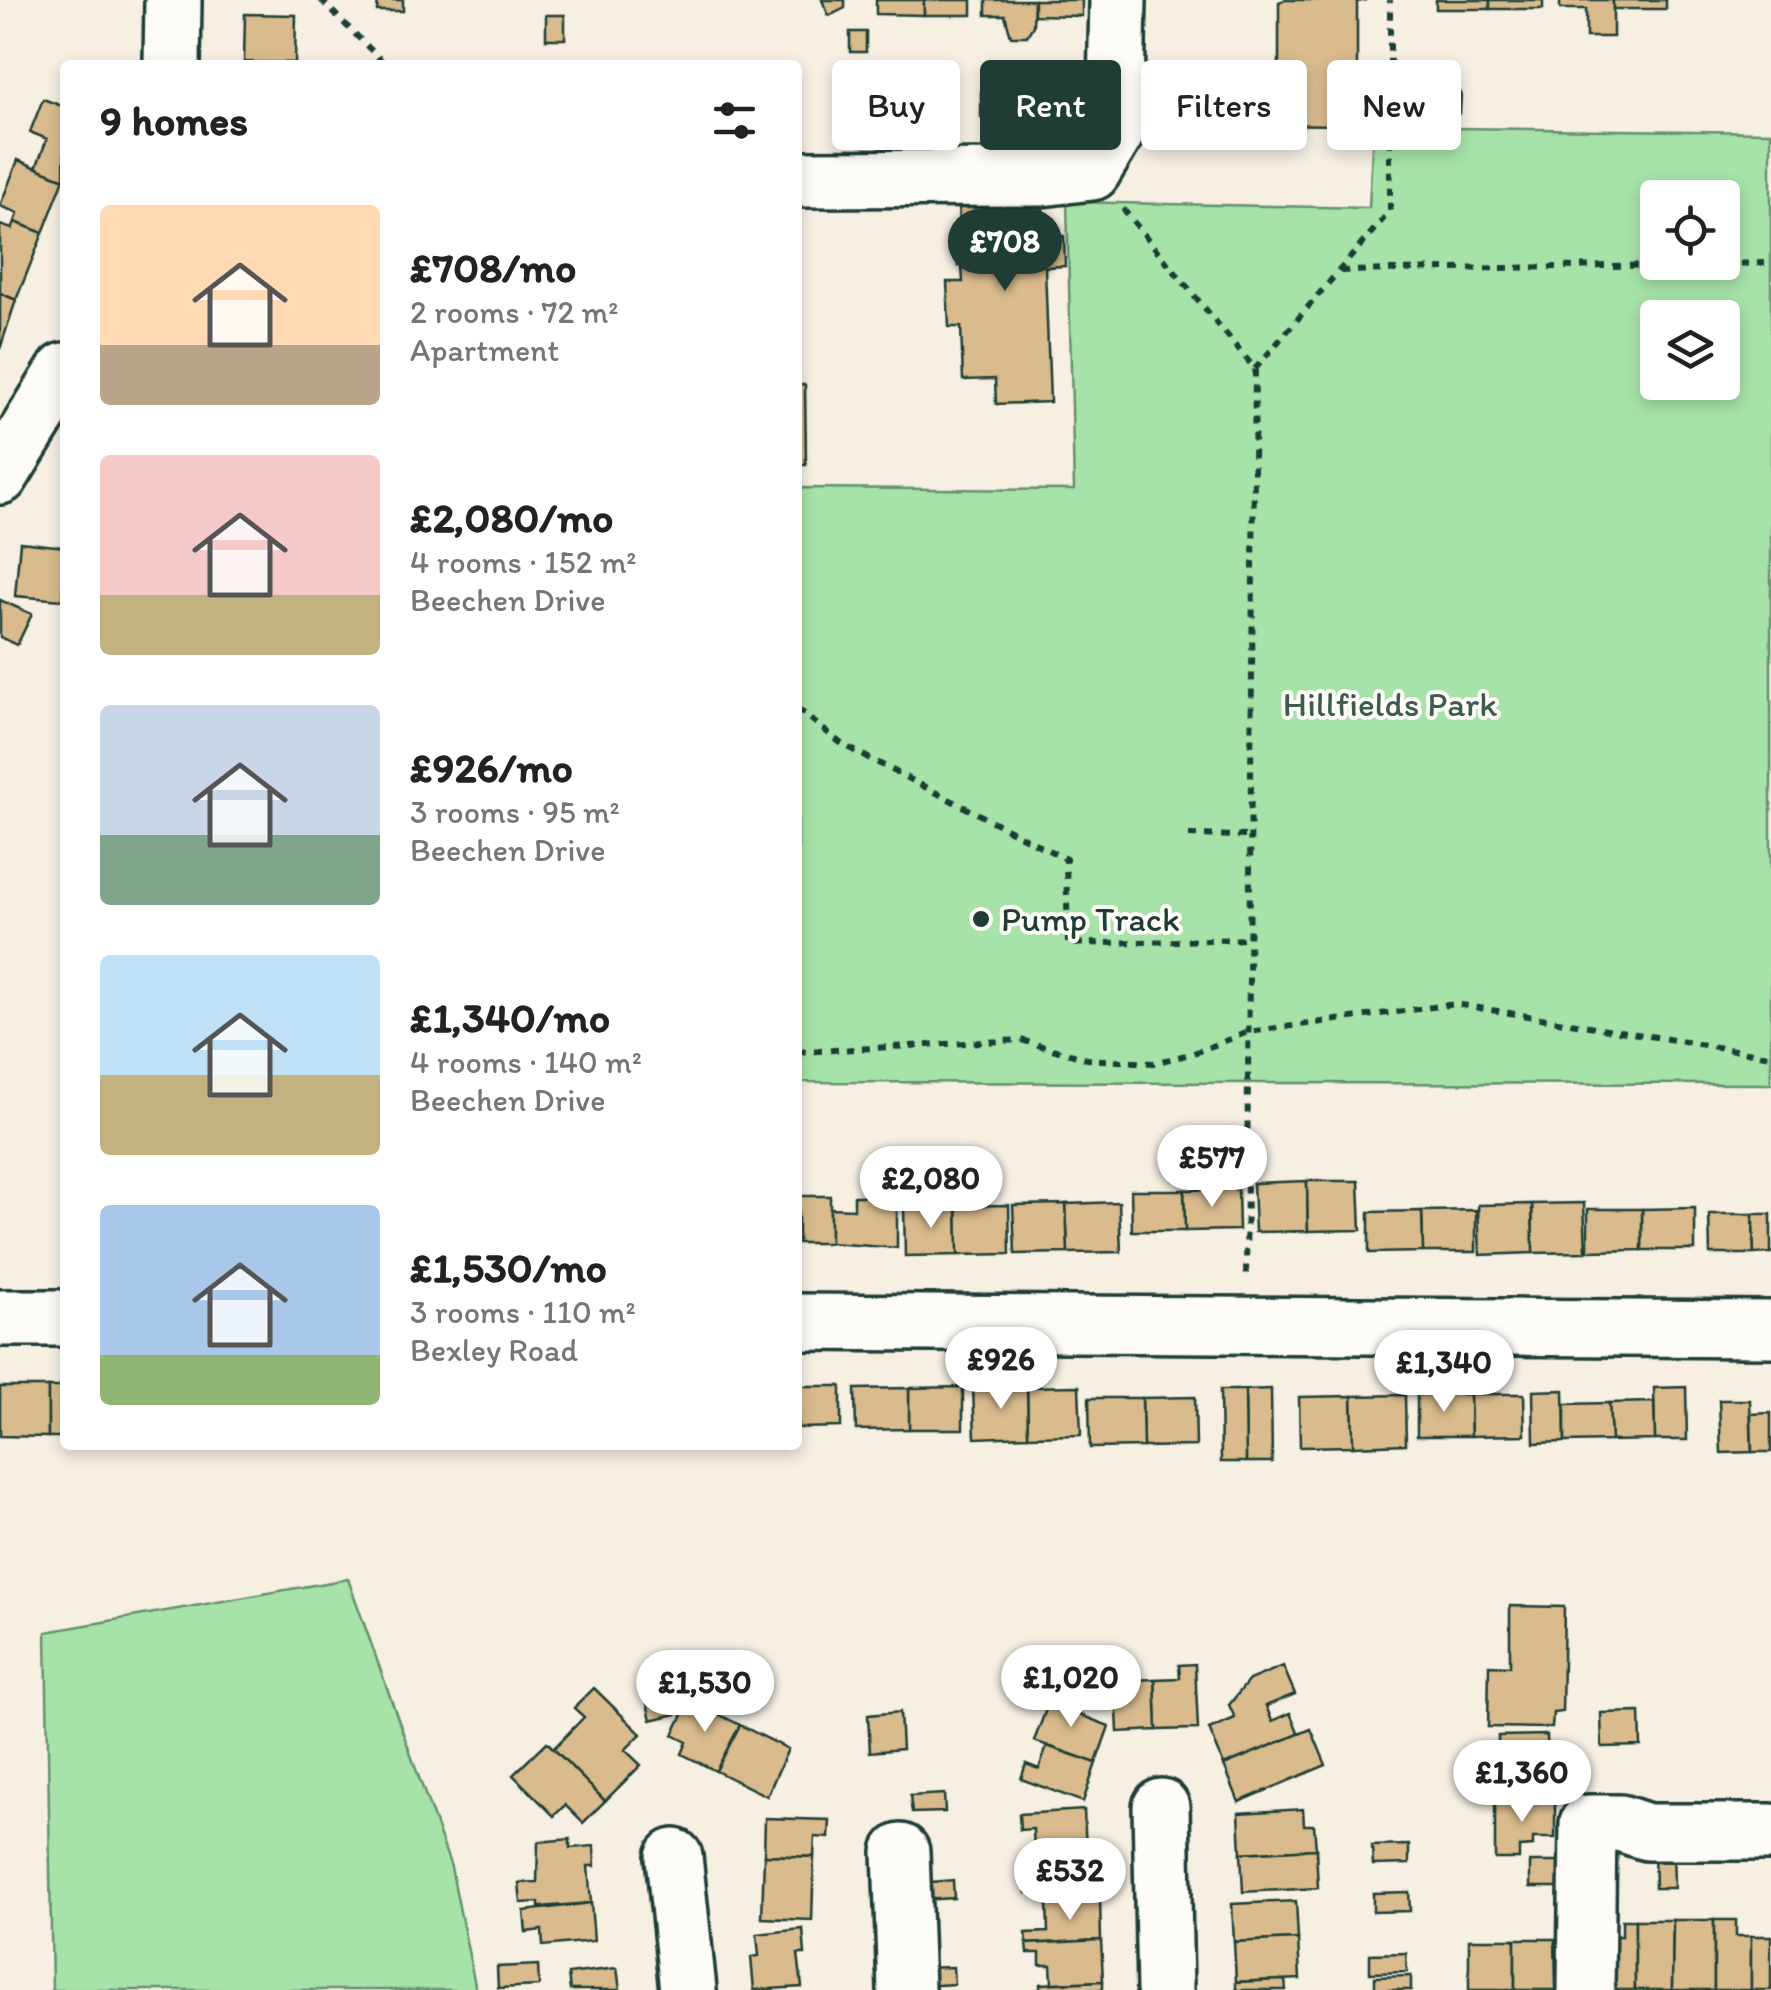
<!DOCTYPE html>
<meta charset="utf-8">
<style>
body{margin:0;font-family:Itim,sans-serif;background:#f6f6f6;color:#222;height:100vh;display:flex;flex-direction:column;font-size:38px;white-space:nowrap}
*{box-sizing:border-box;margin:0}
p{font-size:32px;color:#767676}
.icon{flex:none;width:55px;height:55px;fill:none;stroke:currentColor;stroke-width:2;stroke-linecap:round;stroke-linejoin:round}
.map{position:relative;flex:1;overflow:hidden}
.drawer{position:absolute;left:60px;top:60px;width:742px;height:1390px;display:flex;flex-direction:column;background:#fff;border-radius:10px;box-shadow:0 5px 15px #0003}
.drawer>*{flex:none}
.hud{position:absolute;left:832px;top:60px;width:788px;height:90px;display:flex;gap:20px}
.tools{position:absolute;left:1640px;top:180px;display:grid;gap:20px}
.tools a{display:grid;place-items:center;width:100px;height:100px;border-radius:10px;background:#fff;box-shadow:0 5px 15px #0003;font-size:50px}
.price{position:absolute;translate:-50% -85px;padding:0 22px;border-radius:35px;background:#fff;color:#222;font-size:32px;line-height:65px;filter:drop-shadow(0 2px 5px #0008)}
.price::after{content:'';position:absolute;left:50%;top:60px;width:30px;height:22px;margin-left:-15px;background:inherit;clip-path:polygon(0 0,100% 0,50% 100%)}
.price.selected{background:#1f3d34;color:#fff}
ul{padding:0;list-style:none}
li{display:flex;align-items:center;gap:30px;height:250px;padding:0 40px}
li span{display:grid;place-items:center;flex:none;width:280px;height:200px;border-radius:10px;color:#555}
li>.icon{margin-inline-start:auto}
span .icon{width:120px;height:120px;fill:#fffc;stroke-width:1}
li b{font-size:42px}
h2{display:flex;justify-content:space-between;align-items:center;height:120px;padding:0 40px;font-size:42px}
.chip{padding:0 35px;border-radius:10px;background:#fff;box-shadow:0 5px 15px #0003;font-size:35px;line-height:90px}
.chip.selected{background:#1f3d34;color:#fff}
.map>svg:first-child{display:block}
.green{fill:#a7e3a8;stroke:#63906e;stroke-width:2.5;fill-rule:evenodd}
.building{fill:#d9bb8d;stroke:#1f3d34;stroke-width:2.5}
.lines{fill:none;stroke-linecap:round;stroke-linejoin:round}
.minor-casing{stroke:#1f3d34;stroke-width:62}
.path{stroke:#1f3d34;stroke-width:6;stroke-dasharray:8 8;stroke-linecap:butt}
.minor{stroke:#fdfcf7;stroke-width:55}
.poi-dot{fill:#1f3d34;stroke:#fdfcf7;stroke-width:4}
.labels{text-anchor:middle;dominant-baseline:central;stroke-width:8;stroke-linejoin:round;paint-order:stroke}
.park-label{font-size:35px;fill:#3a5e4b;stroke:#fdfcf7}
.poi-label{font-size:35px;fill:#1f3d34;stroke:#fdfcf7;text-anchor:start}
</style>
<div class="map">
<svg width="1771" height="1990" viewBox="0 0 1771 1990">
<rect width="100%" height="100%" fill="#f6efe2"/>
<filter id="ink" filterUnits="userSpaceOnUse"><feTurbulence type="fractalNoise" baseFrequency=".01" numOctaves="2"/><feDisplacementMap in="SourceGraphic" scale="20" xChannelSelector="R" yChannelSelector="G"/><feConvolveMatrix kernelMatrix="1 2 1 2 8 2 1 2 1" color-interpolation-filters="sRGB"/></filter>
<g filter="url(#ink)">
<g class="green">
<path d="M 1373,127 L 1771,132 L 1771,1084 L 798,1082 L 798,488 L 1074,490 L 1067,202 L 1369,208 ZM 1658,198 L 1722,198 L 1722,262 L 1658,262 ZM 1658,318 L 1722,318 L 1722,382 L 1658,382 Z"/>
<path d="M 348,1579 L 451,1867 L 476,1990 L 52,1990 L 46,1632 Z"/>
</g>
<g class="building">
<path d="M 378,0 L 403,0 L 403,11 L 377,11 Z"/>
<path d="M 822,0 L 845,0 L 845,8 L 829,16 Z"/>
<path d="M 876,0 L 924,0 L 924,15 L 876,14 Z"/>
<rect x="924" y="0" width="48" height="15"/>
<path d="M 986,0 L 1034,0 L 1033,26 L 1027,36 L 1011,36 L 1005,15 L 986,15 Z"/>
<path d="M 1034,0 L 1082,0 L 1082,16 L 1034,15 Z"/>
<path d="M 1285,0 L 1367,0 L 1357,2 L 1357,125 L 1226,124 L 1226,78 L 1279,78 L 1279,2 Z"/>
<rect x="1436" y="0" width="54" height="9"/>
<rect x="1490" y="0" width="53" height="9"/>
<path d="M 1560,0 L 1613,0 L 1613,37 L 1586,37 L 1586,9 L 1560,9 Z"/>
<rect x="1613" y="0" width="53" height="9"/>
<path d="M 245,14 L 296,15 L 295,63 L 244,62 Z"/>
<rect x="546" y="15" width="19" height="24"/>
<rect x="850" y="32" width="16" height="20"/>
<rect x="1072" y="79" width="21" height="39"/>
<path d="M 981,92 L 1015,92 L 1015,119 L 981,118 Z"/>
<path d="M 1430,93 L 1461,93 L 1460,113 L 1430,113 Z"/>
<path d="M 43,99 L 65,107 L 64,179 L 36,168 L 47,139 L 30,132 Z"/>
<path d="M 18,160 L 64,179 L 43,233 L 15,222 L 18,213 L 0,206 Z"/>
<path d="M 1042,194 L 1044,237 L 1064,236 L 1065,266 L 1045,267 L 1050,402 L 996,404 L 995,379 L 963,380 L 961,327 L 949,327 L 947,282 L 963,282 L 962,266 L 958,266 L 959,197 Z"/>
<path d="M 15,222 L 43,233 L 16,300 L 0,293 L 0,225 L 12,229 Z"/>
<path d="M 0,293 L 16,300 L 0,349 Z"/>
<path d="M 798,385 L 805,385 L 806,465 L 798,465 Z"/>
<path d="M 20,542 L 65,547 L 62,600 L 15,596 Z"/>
<path d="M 0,600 L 32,614 L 17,645 L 0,637 Z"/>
<path d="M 1307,1181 L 1308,1231 L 1255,1232 L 1253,1183 Z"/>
<path d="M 1307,1181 L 1359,1181 L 1361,1230 L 1308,1231 Z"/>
<path d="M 1238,1189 L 1239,1230 L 1185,1231 L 1184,1190 Z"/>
<path d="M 1131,1190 L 1184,1190 L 1185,1231 L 1132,1231 Z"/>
<rect x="798" y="1196" width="32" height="47"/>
<path d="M 854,1196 L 897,1196 L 897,1248 L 830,1243 L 830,1208 L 854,1209 Z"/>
<path d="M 1119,1202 L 1121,1252 L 1068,1253 L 1066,1204 Z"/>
<path d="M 1584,1203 L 1586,1252 L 1533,1253 L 1532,1204 Z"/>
<path d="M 1066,1204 L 1068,1253 L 1015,1254 L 1013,1205 Z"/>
<path d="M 1532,1204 L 1533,1253 L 1480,1255 L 1478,1205 Z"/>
<path d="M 1009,1205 L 1010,1254 L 958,1255 L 957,1206 Z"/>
<path d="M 957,1206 L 958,1255 L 905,1256 L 904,1207 Z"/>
<path d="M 1695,1208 L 1695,1250 L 1642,1250 L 1642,1209 Z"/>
<path d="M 1588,1209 L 1642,1209 L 1642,1250 L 1588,1251 Z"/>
<path d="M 1476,1210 L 1476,1252 L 1423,1252 L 1422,1211 Z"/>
<path d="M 1422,1211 L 1423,1252 L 1369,1253 L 1369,1212 Z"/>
<path d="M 1709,1214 L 1753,1214 L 1754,1254 L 1710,1254 Z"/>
<path d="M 1753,1214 L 1771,1214 L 1771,1253 L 1754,1254 Z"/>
<path d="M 798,1386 L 841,1386 L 841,1427 L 798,1428 Z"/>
<path d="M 1079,1386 L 1081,1435 L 1028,1436 L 1027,1387 Z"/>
<path d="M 0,1387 L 48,1387 L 48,1437 L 0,1436 Z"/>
<rect x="48" y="1387" width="17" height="50"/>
<path d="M 963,1387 L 963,1429 L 909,1429 L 909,1388 Z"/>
<path d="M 1027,1387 L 1028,1436 L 975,1438 L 973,1388 Z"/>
<path d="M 1686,1387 L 1687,1440 L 1655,1440 L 1654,1388 Z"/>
<path d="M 909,1388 L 909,1429 L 856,1430 L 855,1389 Z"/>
<path d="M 1271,1389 L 1272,1462 L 1246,1462 L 1245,1390 Z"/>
<path d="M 1220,1390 L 1245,1390 L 1246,1462 L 1221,1462 Z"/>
<path d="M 1564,1390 L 1565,1442 L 1534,1443 L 1533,1391 Z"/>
<path d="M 1470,1394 L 1471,1436 L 1417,1436 L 1417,1395 Z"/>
<path d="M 1470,1394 L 1524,1394 L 1525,1435 L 1471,1436 Z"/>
<path d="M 1405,1395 L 1406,1444 L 1353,1446 L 1352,1396 Z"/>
<path d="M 1352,1396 L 1353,1446 L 1300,1447 L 1299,1397 Z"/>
<path d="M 1195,1397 L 1196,1446 L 1143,1447 L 1142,1398 Z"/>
<path d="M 1089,1398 L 1142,1398 L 1143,1447 L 1090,1448 Z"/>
<path d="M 1719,1400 L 1750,1400 L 1752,1452 L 1721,1453 Z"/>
<path d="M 1654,1402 L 1655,1440 L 1611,1441 L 1609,1403 Z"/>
<path d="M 1609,1403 L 1611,1441 L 1565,1442 L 1565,1404 Z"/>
<path d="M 1771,1413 L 1771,1452 L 1752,1452 L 1751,1414 Z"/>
<path d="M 1510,1606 L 1564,1607 L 1562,1712 L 1553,1713 L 1552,1728 L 1488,1727 L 1489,1665 L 1510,1666 Z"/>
<path d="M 1195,1664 L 1198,1729 L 1157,1730 L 1155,1679 L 1180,1678 L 1179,1665 Z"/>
<path d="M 1283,1666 L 1295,1694 L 1266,1706 L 1272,1721 L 1290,1713 L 1299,1734 L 1224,1765 L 1209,1729 L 1235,1718 L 1229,1705 L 1249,1680 Z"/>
<path d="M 1128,1670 L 1129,1680 L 1155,1679 L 1157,1730 L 1118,1732 L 1115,1671 Z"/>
<path d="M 668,1675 L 676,1714 L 651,1720 L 642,1681 Z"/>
<path d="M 594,1688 L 641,1734 L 625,1750 L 641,1765 L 605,1801 L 553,1749 L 584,1717 L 574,1708 Z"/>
<path d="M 1053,1691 L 1072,1697 L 1067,1710 L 1109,1726 L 1096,1763 L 1034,1741 Z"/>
<path d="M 690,1700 L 740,1725 L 716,1771 L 682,1754 L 687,1742 L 673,1735 Z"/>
<path d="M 900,1712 L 902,1749 L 870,1752 L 868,1715 Z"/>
<path d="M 1640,1712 L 1641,1746 L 1602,1747 L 1601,1713 Z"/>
<path d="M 740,1725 L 788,1749 L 767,1796 L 716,1771 Z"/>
<path d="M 1311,1729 L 1326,1765 L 1239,1802 L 1224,1765 Z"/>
<path d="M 1547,1735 L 1548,1772 L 1540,1773 L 1540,1793 L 1499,1794 L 1498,1736 Z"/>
<path d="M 547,1742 L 605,1801 L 583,1823 L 565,1805 L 554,1816 L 513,1775 Z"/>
<path d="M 1047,1746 L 1096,1763 L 1083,1802 L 1021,1779 L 1026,1764 L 1039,1769 Z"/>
<path d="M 944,1794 L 945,1812 L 912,1813 L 910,1796 Z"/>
<path d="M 1495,1799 L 1555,1799 L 1555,1838 L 1533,1838 L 1533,1846 L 1519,1847 L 1519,1859 L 1495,1859 Z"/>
<path d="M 1303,1809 L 1304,1825 L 1314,1825 L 1316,1849 L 1241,1853 L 1239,1813 Z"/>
<path d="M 1084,1810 L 1086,1851 L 1034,1854 L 1033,1829 L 1020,1830 L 1019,1814 Z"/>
<path d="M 765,1818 L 830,1820 L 829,1838 L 815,1837 L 814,1857 L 764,1855 Z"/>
<path d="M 570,1839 L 570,1848 L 594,1846 L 595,1866 L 588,1866 L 591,1903 L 539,1907 L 539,1902 L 521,1903 L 519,1883 L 537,1882 L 538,1842 Z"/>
<path d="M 1409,1845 L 1409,1864 L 1373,1865 L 1372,1846 Z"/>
<path d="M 1673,1847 L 1674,1888 L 1655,1888 L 1654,1848 Z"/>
<path d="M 1316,1849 L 1318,1888 L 1243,1892 L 1241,1853 Z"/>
<path d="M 1086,1851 L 1088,1890 L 1026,1893 L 1025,1880 L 1036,1880 L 1034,1854 Z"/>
<path d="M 764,1855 L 814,1857 L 812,1920 L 762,1918 Z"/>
<path d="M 1530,1862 L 1565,1862 L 1566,1887 L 1530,1887 Z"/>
<path d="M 953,1880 L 954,1898 L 921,1900 L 920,1883 Z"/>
<path d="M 1409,1892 L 1410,1911 L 1373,1912 L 1373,1893 Z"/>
<path d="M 1100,1899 L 1101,1940 L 1027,1944 L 1026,1933 L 1048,1932 L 1047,1902 Z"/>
<path d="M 1296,1901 L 1298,1939 L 1234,1942 L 1232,1904 Z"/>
<path d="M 591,1903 L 594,1941 L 543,1946 L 542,1930 L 526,1932 L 524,1911 Z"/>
<path d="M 1622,1920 L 1635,1920 L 1635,1990 L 1594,1990 L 1595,1936 L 1622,1936 Z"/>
<path d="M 1635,1920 L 1673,1920 L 1672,1990 L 1635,1990 Z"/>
<path d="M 1673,1920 L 1714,1920 L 1714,1990 L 1672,1990 Z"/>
<path d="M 1714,1920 L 1736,1920 L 1736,1936 L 1751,1936 L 1751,1990 L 1714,1990 Z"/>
<path d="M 803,1929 L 805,1954 L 798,1954 L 802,1987 L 754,1990 L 751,1957 L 759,1956 L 757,1934 Z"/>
<rect x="1751" y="1936" width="20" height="54"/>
<path d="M 1298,1939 L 1300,1979 L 1236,1982 L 1234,1942 Z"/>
<rect x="1469" y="1939" width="46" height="51"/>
<path d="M 1515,1939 L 1555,1939 L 1556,1990 L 1515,1990 Z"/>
<path d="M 1101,1940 L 1103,1981 L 1052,1983 L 1051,1965 L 1040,1965 L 1040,1953 L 1028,1953 L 1027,1944 Z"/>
<path d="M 1406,1953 L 1407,1972 L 1370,1973 L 1370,1954 Z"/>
<path d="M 538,1965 L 539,1986 L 498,1988 L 497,1967 Z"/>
<path d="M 953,1967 L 954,1984 L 921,1986 L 920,1968 Z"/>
<path d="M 617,1968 L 620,1990 L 570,1990 L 568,1974 Z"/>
<path d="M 1411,1976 L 1411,1990 L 1375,1990 L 1375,1977 Z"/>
<path d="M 1285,1980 L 1286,1990 L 1236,1990 L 1236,1982 Z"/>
<path d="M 1103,1981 L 1103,1990 L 1040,1990 L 1040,1984 Z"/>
</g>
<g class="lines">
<defs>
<g id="minor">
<path d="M 172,65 L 173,0"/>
<path d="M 798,179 L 1041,178 L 1092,172 L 1115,134 L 1118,0"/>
<path d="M 0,476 L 65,371"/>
<path d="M 0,1318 L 65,1318"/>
<path d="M 798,1322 L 1771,1329"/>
<path d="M 1161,1807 L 1165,1990"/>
<path d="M 901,1852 L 906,1990"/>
<path d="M 674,1857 L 688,1990"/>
<path d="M 1586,1990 L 1588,1823 L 1620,1823 L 1647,1832 L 1771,1832"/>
</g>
</defs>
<use href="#minor" class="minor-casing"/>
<g class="path">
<path d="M 321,0 L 386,65"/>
<path d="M 1123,209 L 1255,369 L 1246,1279"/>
<path d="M 1341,271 L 1771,263"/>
<path d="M 1255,369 L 1390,211 L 1390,0"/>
<path d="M 798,709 L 843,745 L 1066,859 L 1068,944 L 1249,939"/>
<path d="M 1189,835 L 1250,836"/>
<path d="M 798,1052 L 1021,1040 L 1087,1059 L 1153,1063 L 1191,1054 L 1248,1032 L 1455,1004 L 1771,1056"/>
</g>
<use href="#minor" class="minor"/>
</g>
</g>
<circle class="poi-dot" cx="981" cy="919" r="10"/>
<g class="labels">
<g class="park-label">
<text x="1390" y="704">Hillfields Park</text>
</g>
<g class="poi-label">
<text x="1001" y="919">Pump Track</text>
</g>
</g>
</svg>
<div class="tools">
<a><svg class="icon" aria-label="locate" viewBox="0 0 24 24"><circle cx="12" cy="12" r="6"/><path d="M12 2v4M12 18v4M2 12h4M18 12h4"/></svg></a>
<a><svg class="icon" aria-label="layers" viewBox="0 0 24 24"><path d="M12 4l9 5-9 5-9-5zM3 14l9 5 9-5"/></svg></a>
</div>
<b class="price selected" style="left:1005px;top:294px">£708</b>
<b class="price" style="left:1212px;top:1210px">£577</b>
<b class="price" style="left:931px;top:1231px">£2,080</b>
<b class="price" style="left:1001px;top:1412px">£926</b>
<b class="price" style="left:1444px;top:1415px">£1,340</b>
<b class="price" style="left:1071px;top:1730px">£1,020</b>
<b class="price" style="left:705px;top:1735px">£1,530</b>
<b class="price" style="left:1522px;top:1825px">£1,360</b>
<b class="price" style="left:1070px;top:1923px">£532</b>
<div class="hud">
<a class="chip">Buy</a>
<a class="chip selected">Rent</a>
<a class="chip">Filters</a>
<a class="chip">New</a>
</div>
<section class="drawer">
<h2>9 homes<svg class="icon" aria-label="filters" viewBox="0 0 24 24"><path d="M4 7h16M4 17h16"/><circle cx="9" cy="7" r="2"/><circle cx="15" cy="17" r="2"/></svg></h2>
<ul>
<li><span style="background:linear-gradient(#ffd9b3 70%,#b9a48a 0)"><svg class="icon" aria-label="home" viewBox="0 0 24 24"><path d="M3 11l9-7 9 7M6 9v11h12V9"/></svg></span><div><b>£708/mo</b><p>2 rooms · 72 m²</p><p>Apartment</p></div></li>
<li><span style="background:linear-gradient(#f6c9c9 70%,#c2b280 0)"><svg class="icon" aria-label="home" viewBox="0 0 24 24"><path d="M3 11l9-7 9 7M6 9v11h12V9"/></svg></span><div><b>£2,080/mo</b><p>4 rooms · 152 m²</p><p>Beechen Drive</p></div></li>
<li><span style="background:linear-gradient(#c9d6e8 65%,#7fa58c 0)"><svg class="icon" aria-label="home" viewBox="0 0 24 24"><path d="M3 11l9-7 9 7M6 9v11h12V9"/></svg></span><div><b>£926/mo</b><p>3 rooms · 95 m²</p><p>Beechen Drive</p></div></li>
<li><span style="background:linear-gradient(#bfe0f5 60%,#c2b280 0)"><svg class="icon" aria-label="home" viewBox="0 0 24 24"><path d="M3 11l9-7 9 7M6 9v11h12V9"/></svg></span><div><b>£1,340/mo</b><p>4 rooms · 140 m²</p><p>Beechen Drive</p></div></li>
<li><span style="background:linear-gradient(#a9c7e8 75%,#8fb573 0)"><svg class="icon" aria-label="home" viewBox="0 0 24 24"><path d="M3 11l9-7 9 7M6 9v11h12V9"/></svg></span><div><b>£1,530/mo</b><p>3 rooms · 110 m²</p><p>Bexley Road</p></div></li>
</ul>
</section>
</div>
